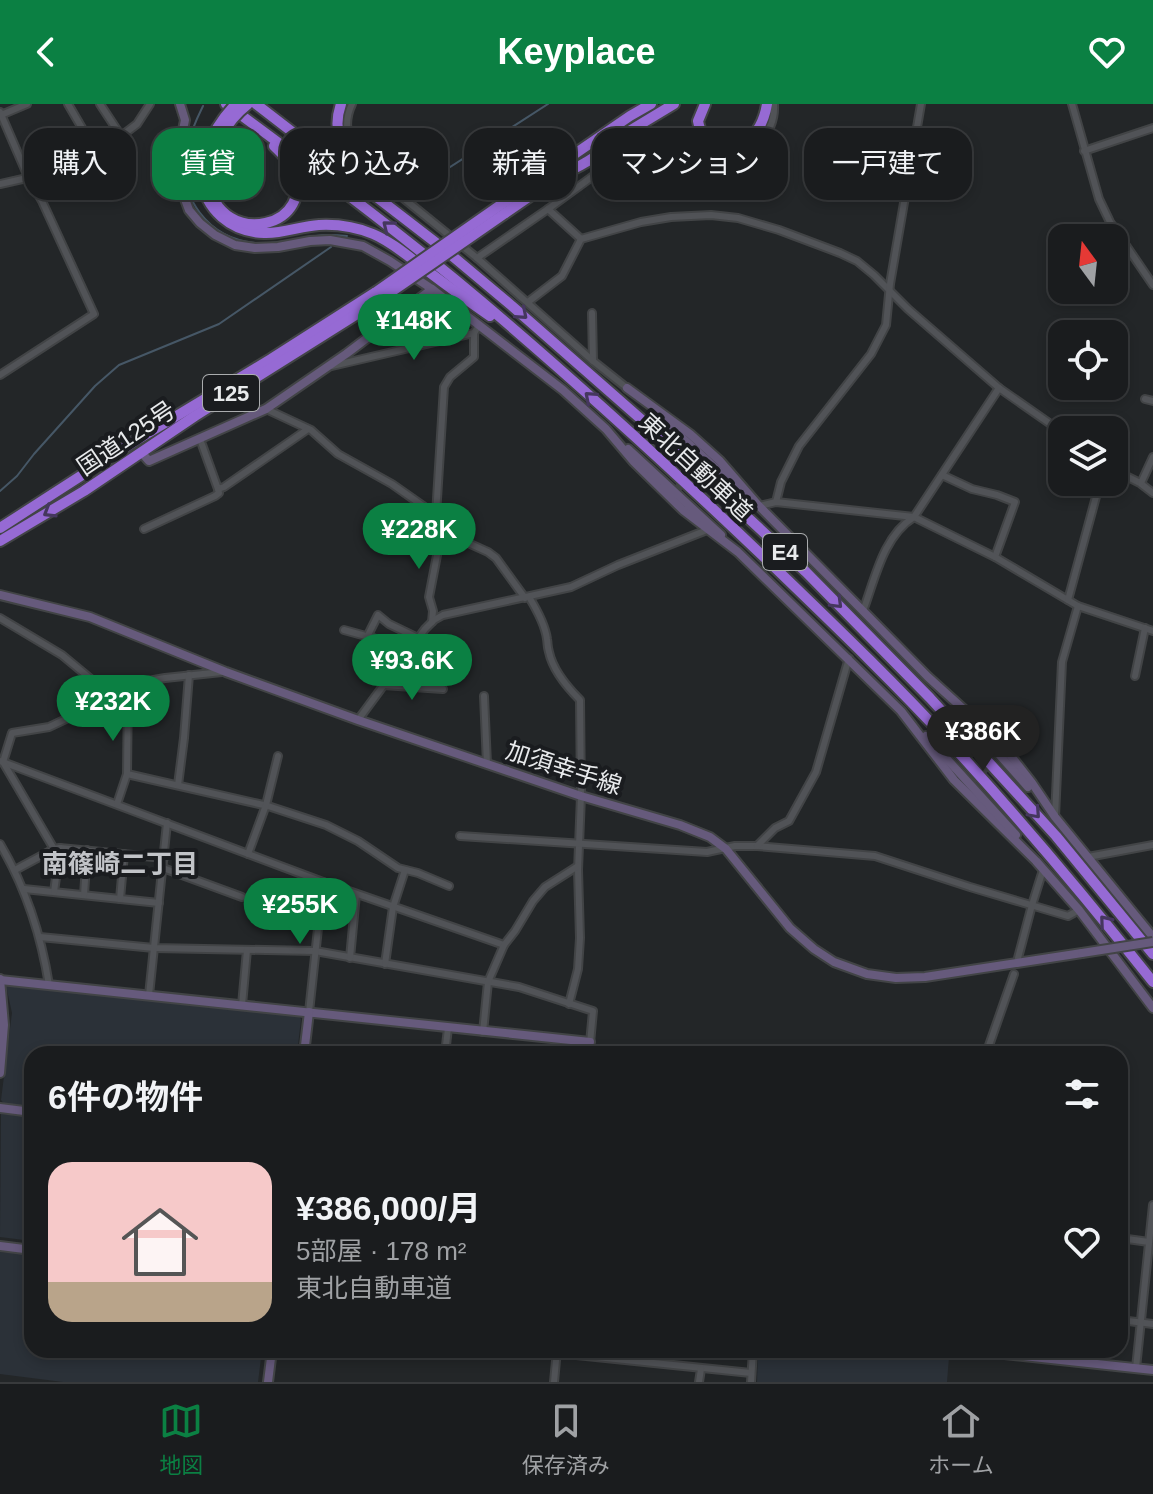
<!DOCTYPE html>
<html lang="ja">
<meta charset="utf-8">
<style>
body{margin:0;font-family:Helvetica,"Noto Sans JP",sans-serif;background:#27292b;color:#f1f3f6;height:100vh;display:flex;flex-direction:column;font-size:30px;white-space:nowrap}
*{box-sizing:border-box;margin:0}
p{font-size:26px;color:#9fa1a4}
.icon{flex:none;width:44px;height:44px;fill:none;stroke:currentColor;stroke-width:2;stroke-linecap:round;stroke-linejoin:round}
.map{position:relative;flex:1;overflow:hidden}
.panel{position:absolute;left:24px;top:942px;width:1104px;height:312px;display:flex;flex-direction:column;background:#1a1c1e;border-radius:24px;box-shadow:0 4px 12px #0003,0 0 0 2px #383a3c}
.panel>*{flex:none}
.hud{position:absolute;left:24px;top:24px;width:1106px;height:72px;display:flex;gap:16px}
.needle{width:52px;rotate:345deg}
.buttons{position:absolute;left:1048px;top:120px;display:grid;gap:16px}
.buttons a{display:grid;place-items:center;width:80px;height:80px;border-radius:16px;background:#1a1c1e;box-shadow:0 4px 12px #0003,0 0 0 2px #383a3c;font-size:40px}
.price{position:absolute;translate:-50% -68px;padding:0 18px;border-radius:28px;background:#0b8043;color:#fff;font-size:26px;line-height:52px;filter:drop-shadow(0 2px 4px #0008)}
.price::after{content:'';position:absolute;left:50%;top:48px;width:24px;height:18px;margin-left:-12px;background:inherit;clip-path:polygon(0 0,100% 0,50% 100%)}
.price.current{background:#222;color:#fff}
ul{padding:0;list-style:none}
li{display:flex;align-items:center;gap:24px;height:200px;padding:0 24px}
li span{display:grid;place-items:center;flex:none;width:224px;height:160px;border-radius:24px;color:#555}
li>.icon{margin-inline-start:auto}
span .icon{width:96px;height:96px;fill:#fffc;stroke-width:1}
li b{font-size:34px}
h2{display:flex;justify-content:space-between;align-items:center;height:96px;padding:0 24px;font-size:34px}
.chip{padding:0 28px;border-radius:24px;background:#1a1c1e;box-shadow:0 4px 12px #0003,0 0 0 2px #383a3c;font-size:28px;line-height:72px}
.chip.current{background:#0b8043;color:#fff}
header{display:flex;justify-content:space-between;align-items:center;height:104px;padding:0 24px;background:#0b8043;color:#fff;font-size:36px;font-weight:800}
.tabs{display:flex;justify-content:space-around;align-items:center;height:112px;border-top:2px solid #383a3c;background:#1a1c1e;font-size:22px;color:#9fa1a4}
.tabs a{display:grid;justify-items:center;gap:4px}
.tabs .current{color:#0b8043}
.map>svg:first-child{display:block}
.built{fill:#2b3138}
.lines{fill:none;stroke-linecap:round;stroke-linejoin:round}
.stream{stroke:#465766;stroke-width:2}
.secondary-tunnel{stroke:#414345;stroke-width:8;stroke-dasharray:8 4;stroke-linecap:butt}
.street-casing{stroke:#424446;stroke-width:10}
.secondary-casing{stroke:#424446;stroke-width:12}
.highway-casing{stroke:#424446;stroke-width:14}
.street{stroke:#515357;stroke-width:6}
.secondary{stroke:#665a7c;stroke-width:8}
.highway{stroke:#966ad4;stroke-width:10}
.secondary-bridge-casing{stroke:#424446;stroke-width:12;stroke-linecap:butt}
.highway-bridge-casing{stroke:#424446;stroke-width:14;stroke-linecap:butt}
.secondary-bridge{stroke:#665a7c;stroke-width:8}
.highway-bridge{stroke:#966ad4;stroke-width:10}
.oneway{stroke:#45375e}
.labels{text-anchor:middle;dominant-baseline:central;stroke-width:8;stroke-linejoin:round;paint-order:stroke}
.shield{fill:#1a1c1f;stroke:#aaacae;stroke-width:2}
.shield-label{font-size:22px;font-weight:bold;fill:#e8eaec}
.street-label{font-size:24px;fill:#e8eaec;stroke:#1a1c1f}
.neighbourhood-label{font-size:26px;font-weight:bold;fill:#c2c4c8;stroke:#1a1c1f}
</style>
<header><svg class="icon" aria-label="back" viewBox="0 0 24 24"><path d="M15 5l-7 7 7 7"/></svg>Keyplace<svg class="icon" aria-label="heart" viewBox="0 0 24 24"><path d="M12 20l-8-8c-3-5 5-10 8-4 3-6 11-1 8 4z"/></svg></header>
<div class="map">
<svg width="1153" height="1278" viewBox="0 0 1153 1278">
<rect width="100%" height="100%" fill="#232628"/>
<g class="built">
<path d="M 6,882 L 298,911 L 301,915 L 297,950 L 32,950 L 32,1004 L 5,1001 L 1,996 L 12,909 Z"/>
<path d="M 1,1010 L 32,1013 L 32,1137 L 0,1133 Z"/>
<path d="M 0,1148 L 32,1151 L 32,1246 L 262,1246 L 258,1278 L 63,1278 L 0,1270 Z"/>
<path d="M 758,1246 L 887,1246 L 949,1253 L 947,1278 L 757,1278 Z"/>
</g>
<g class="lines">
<g class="stream">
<path d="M 203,2 C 196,16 189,32 186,48 C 178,94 208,134 255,139 C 275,141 296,134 316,132 C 326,130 337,131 347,132"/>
<path d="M 405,92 L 548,0"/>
<path d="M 0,387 L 17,372 L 34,350 L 95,282 L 119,261 L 219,220 L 331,143"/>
</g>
<g class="secondary-tunnel">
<path d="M 678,384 L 702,358"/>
<path d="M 971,677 L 999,653"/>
</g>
<defs>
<g id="street">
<path d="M 68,0 L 96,48"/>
<path d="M 100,0 L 121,32"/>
<path d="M 352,0 C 338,29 356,52 376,72 L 477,154"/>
<path d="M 1072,0 L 1099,95 L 1110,118 L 1153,181"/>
<path d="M 0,8 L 29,75 L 42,97 L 94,210 L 0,271"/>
<path d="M 1,11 L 27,0"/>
<path d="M 1084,47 L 1153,24"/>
<path d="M 0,80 L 49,69 L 82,55 L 116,36 L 137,20 L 150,0"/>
<path d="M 548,105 L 581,135"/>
<path d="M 528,198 L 562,172 L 581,135 L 641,118 L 671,113 L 711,111 L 738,114 L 779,126 L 840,149 L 857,157 L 874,171 L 908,205 L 999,284 L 1062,328"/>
<path d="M 592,209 L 593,257"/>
<path d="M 332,262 L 474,229 L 476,226"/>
<path d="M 627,284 L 593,257 L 477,154 L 548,105 L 641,37 C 689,39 713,86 758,40 C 769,29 775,16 774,0"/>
<path d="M 1145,295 L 1153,297"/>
<path d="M 266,305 L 311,326 L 338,350 L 392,380 L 436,411 L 457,434 L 488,448 L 496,454 L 525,494"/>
<path d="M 200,335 L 218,385 L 224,383 L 308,325"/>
<path d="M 1114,366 L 1140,379 L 1153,389"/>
<path d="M 942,371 L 972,385 L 997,391 L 1015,398 L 995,453"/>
<path d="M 1141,379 L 1153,353"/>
<path d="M 776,398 L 781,378 L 799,342 L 871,250 L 886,221 L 890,180 L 921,0"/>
<path d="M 759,402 L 776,398 L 914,413 L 995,453 L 1078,502 L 1153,527"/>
<path d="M 436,411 L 444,283 L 450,273 L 474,253 L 474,229"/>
<path d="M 144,425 L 215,392 L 219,389 L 218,385"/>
<path d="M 529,493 C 537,506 545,520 547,535 C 548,541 547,541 549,548 C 553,567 567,583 580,596 L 581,692 L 578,766 L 580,834 L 578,865 L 569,900"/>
<path d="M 1068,496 L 1100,378"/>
<path d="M 863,507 C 875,475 883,432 914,413 L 999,284"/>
<path d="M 0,514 L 62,551 L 103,585 L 165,574 L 222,568"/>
<path d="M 432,518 L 433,507 L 429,493 L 443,420"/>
<path d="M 344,526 L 373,534 L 408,548"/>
<path d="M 367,533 L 378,511 L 389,520 L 418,534"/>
<path d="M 1135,572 L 1145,524"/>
<path d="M 383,581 L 443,585"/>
<path d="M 484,592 L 487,660"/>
<path d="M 89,601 L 94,614 L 128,613"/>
<path d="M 358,616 L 425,525 L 434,516 L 443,511 L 571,483 L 618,461 L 712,424"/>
<path d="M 0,657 L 323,778 L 504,841"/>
<path d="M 127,670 L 268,702 L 326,721 L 358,737 L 398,764 L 418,769 L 449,782"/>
<path d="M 178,681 L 184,634 L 189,571"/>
<path d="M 117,700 L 127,670 L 128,582"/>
<path d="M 1055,713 L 1062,558 L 1078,502"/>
<path d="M 460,732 L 707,748 L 735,742 L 757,742 L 875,752 L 970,783 L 1068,812 L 1079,806"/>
<path d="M 0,740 C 26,784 41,830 49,881"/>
<path d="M 757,742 L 775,724 L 789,717 L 816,668 L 849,554"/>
<path d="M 54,745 L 3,658 L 12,629 L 49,623 L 85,606 L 103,585"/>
<path d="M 248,750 L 266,701 L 278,652"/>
<path d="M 1088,753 L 1153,741"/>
<path d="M 163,764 L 242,793"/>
<path d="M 15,766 L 54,745 L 60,744 L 164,754"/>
<path d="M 24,785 L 159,799"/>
<path d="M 54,788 L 60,744"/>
<path d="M 84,791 L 87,746"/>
<path d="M 120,795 L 124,750"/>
<path d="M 40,833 L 154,844 L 315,847 L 519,883 L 593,907 L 589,950"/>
<path d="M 350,854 L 356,790"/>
<path d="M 1018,854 L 1032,801 L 1043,766"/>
<path d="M 385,860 L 393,803 L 405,766"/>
<path d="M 149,891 L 167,719"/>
<path d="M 242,901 L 247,846"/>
<path d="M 309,908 L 323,778"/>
<path d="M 483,928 L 488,878 L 504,841 L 515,827 L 533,797 L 545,783 L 578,762"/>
<path d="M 445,950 L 448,924"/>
<path d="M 986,950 L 1014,870"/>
<path d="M 1120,1134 L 1149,1138"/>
<path d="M 1120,1216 L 1153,1220"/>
<path d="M 557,1249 L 751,1269"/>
<path d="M 1136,1264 L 1153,1101"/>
<path d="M 554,1278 L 557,1246"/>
<path d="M 699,1278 L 701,1265"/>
<path d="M 751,1278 L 753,1246"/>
</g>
<g id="secondary">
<path d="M 180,0 L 185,16 L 179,46 L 179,79 L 189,106 L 200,119 L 215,131 L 235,141 L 255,144 L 278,143 L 310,137 L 330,136 L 363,142 L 390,157 L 432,185 L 563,286 L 606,325 L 634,358 L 683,406 L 738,448 L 901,607 L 954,676 L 1036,757 L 1079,806 L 1153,904"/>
<path d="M 627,284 L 690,330 L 720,357 L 759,402 L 863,507 L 928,573 L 1000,638 L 1032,679 L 1055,713 L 1153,833"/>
<path d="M 658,312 L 742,388"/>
<path d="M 628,345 L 721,431"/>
<path d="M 141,348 L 149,357 L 266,305 L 346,250 L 432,185"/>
<path d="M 0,491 L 90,513 L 226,568 L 358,616 L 581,692 L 680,721 L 710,733 L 726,745 L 790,824 L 814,845 L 834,858 L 867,870 L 896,874 L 925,873 L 1082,849"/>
<path d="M 973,621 L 1028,683"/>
<path d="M 926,632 L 1016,731"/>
<path d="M 0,875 L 4,921 L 0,969"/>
<path d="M 0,876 L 590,938"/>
<path d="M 304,950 L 309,908"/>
<path d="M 0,1004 L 32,1008"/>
<path d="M 0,1142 L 32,1146"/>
<path d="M 967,1246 L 1153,1266"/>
<path d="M 268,1278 L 272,1246"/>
</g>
<g id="highway">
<path d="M 226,0 C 313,64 399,128 481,197 C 579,280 674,367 767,456 C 829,516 891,575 949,638 C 1020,715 1088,796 1153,878"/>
<path d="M 256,0 L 444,145 L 512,202 L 667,338 L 806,468 L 930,594 L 1056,732 L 1153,850"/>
<path d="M 341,0 C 329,34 349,54 367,81"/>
<path d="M 705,0 L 698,17 C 703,45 724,47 745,33"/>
<path d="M 621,32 L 674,0"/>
<path d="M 566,68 C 591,60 612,36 637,32 C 662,27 679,42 702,48 C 736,57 762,32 767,0"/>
<path d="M 201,73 C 205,106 231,128 264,129 C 282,130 301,122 319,121 C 338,120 356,123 373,130 C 392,138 409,153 425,165 C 446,181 468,197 490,212"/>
<path d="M 208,77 C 220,149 322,122 291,62 C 287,54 280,48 274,42"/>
<path d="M 499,102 L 630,12 L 651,0"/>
<path d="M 504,110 L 571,64"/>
<path d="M 0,424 L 135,337 L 271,255 L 376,188"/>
<path d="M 0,437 L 84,387 L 195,312 L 381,195"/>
</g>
</defs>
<use href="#street" class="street-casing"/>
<use href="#secondary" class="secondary-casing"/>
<use href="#highway" class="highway-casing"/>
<use href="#street" class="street"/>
<use href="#secondary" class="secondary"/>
<use href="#highway" class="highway"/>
<defs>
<path id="secondary-bridge" d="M 1082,849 L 1153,838"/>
<g id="highway-bridge">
<path d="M 205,48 C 213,29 222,14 236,0"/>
<path d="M 208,73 C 212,44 224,19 248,0"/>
<path d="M 376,188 L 499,102"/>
<path d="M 381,195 L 504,110"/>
</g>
</defs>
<use href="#secondary-bridge" class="secondary-bridge-casing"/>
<use href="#highway-bridge" class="highway-bridge-casing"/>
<use href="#secondary-bridge" class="secondary-bridge"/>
<use href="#highway-bridge" class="highway-bridge"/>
</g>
<defs><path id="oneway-chevron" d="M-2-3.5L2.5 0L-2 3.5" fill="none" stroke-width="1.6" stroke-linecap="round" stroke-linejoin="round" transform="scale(2)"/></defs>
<g class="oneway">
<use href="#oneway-chevron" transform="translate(388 122) rotate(-141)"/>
<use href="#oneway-chevron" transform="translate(522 210) rotate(41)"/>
<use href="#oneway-chevron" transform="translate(590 293) rotate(-139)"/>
<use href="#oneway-chevron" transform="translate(49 408) rotate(149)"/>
<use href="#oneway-chevron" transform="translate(837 499) rotate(45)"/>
<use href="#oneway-chevron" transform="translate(1035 709) rotate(48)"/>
<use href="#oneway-chevron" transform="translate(1105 817) rotate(-130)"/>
</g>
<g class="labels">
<g class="shield">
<rect x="203" y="271" width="56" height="36" rx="6"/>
<rect x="763" y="430" width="44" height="36" rx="6"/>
</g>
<g class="shield-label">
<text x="231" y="289">125</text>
<text x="785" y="448">E4</text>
</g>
<g class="street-label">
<text transform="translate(126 334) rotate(-34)">国道125号</text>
<text transform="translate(696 363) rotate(43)">東北自動車道</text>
<text transform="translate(564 664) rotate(18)">加須幸手線</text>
</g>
<g class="neighbourhood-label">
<text x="120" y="760">南篠崎二丁目</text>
</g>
</g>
</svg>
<div class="buttons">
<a><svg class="needle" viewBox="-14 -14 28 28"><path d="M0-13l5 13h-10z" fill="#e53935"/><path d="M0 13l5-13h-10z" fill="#9fa1a4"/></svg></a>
<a><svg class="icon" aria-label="locate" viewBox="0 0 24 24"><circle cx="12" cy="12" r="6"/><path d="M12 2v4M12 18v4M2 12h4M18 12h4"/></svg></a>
<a><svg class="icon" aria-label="layers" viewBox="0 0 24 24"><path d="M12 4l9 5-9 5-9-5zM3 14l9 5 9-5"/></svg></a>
</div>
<b class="price" style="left:414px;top:258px">¥148K</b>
<b class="price" style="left:419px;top:467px">¥228K</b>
<b class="price" style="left:412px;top:598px">¥93.6K</b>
<b class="price" style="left:113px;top:639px">¥232K</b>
<b class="price current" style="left:983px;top:669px">¥386K</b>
<b class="price" style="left:300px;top:842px">¥255K</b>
<div class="hud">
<a class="chip">購入</a>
<a class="chip current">賃貸</a>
<a class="chip">絞り込み</a>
<a class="chip">新着</a>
<a class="chip">マンション</a>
<a class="chip">一戸建て</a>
</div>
<section class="panel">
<h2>6件の物件<svg class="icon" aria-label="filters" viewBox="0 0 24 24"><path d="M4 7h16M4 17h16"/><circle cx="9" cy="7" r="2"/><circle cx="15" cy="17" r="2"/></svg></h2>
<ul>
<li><span style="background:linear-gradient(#f6c9c9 75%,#b9a48a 0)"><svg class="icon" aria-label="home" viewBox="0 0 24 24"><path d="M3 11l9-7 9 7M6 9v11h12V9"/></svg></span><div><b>¥386,000/月</b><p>5部屋 · 178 m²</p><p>東北自動車道</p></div><svg class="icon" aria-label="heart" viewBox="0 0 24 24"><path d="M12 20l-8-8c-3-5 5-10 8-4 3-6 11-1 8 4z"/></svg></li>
</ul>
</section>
</div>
<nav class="tabs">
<a class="current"><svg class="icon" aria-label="map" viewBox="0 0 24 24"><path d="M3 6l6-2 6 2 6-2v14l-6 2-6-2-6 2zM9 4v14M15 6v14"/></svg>地図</a>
<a><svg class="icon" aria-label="saved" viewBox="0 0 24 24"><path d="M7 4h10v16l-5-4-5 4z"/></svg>保存済み</a>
<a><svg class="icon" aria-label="home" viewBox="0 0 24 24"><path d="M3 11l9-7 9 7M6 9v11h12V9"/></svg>ホーム</a>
</nav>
